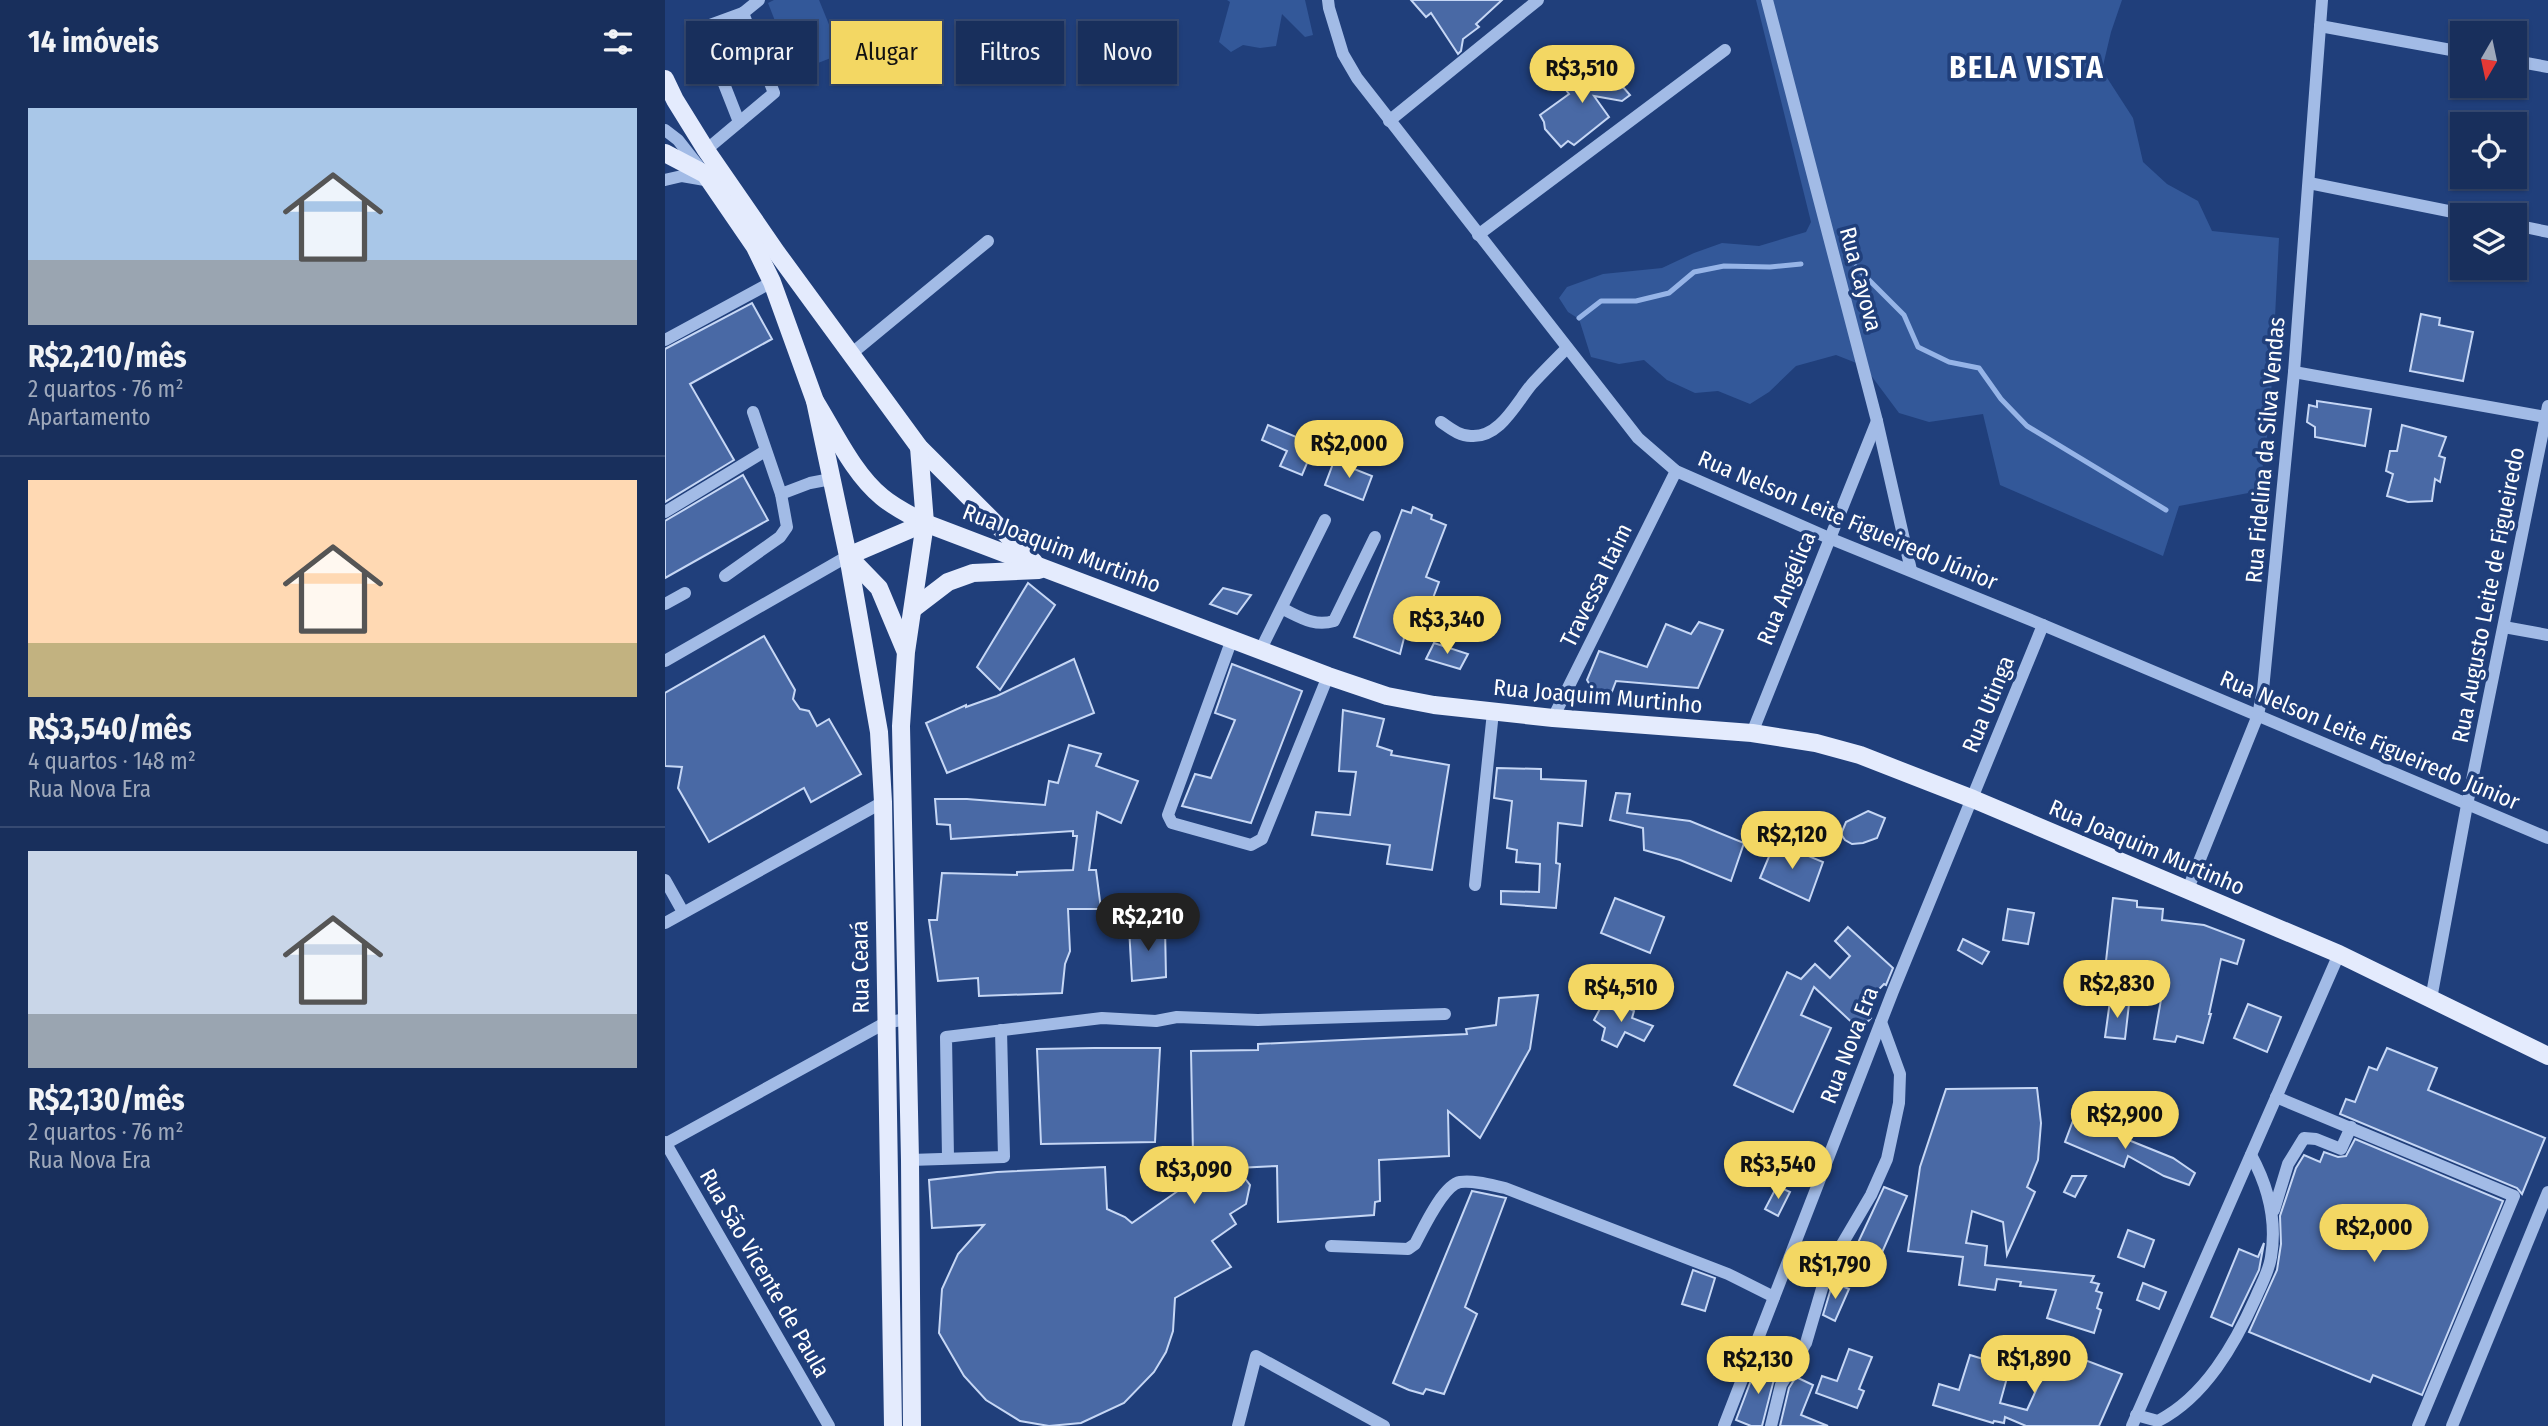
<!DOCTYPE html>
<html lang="pt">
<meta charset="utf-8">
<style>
body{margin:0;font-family:"Fira Sans Condensed",sans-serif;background:#213762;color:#f1f3f6;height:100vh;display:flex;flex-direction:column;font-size:26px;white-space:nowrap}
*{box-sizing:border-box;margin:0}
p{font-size:23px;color:#9fa9bb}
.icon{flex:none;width:38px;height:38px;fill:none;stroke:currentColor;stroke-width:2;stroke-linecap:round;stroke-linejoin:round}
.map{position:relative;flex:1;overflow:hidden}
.panel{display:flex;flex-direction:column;background:#182f5c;width:665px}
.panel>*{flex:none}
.hud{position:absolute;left:21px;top:21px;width:665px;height:63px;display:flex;gap:14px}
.needle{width:46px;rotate:189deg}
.controls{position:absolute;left:1785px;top:21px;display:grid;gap:14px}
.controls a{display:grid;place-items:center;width:77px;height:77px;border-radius:0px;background:#182f5c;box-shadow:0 2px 5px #0004,0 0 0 2px #364a72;font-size:35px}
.price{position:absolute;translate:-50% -60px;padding:0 16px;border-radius:24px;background:#f3d763;color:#111;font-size:23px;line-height:46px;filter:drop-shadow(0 2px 4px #0008)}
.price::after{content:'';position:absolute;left:50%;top:42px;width:21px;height:16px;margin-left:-10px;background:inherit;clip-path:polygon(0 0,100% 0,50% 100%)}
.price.on{background:#222;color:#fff}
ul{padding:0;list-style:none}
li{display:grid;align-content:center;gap:14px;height:371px;padding:0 28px}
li+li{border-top:2px solid #364a72}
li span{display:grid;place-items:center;height:217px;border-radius:0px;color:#555}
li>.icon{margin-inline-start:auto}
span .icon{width:126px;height:126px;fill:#fffc;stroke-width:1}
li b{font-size:30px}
h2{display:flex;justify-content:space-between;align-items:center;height:84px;padding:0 28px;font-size:30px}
.tag{padding:0 24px;border-radius:0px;background:#182f5c;box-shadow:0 2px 5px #0004,0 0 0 2px #364a72;font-size:24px;line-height:63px}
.tag.on{background:#f3d763;color:#111}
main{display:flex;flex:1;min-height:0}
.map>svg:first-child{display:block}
.green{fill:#335899}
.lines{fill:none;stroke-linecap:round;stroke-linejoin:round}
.stream{stroke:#96b4e7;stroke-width:5}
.building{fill:#4969a5;stroke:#c6d7f5;stroke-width:2}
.minor{stroke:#a2bbe6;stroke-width:12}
.major{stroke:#e4ebfd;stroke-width:18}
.labels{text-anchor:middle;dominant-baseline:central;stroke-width:7;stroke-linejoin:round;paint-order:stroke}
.street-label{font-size:23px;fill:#fff;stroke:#203f7b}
.district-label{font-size:30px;font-weight:bold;letter-spacing:2px;fill:#fff;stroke:#203f7b}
</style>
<main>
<section class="panel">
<h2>14 imóveis<svg class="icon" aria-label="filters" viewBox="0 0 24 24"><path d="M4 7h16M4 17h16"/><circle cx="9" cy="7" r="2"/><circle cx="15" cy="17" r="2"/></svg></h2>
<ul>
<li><span style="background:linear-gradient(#a9c7e8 70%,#9aa5b1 0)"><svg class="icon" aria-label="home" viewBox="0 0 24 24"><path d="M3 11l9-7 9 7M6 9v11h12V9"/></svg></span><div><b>R$2,210/mês</b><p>2 quartos · 76 m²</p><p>Apartamento</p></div></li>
<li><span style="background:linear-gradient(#ffd9b3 75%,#c2b280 0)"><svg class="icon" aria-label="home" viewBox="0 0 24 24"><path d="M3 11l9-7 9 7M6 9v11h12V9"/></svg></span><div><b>R$3,540/mês</b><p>4 quartos · 148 m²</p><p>Rua Nova Era</p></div></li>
<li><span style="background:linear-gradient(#c9d6e8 75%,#9aa5b1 0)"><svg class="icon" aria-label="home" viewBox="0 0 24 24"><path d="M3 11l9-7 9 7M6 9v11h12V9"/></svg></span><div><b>R$2,130/mês</b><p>2 quartos · 76 m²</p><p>Rua Nova Era</p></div></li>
</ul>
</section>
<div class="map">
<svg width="1883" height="1426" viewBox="0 0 1883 1426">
<rect width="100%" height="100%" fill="#203f7b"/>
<g class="green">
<path d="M 109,0 L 154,0 L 176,54 L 130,72 L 103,3 Z"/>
<path d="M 562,0 L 640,0 L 648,35 L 640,37 L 617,14 L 611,46 L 595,48 L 578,45 L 566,52 L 554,42 L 565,2 Z"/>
<path d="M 1091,0 L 1457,0 L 1446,32 L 1437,70 L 1468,118 L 1478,162 L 1502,184 L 1533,201 L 1547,231 L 1614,238 L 1605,416 L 1594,491 L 1514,506 L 1498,556 L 1335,485 L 1318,414 L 1264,422 L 1234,413 L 1199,366 L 1171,355 L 1131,366 L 1104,392 L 1085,404 L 1053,391 L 1030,393 L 1002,380 L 979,360 L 954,364 L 926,357 L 914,319 L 903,312 L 894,298 L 902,287 L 938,274 L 997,268 L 1029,253 L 1057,243 L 1094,246 L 1141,232 L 1146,222 Z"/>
</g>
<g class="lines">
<g class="stream">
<path d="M 1191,267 L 1239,315 L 1253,347 L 1284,362 L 1314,368 L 1336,399 L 1362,426 L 1501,510"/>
<path d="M 914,318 L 936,301 L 971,301 L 1004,293 L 1029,272 L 1059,266 L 1105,267 L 1136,264"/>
</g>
</g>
<g class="building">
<path d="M 746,0 L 837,0 L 811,24 L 814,27 L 798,39 L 796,51 L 793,54 L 766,13 L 761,17 Z"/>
<path d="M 937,58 L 949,78 L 950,84 L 959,88 L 965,95 L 957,101 L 929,96 L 944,117 L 909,145 L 903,141 L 896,147 L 880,129 L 879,122 L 875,115 L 904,94 L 898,86 L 914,74 L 915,76 Z"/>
<path d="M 87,303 L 107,339 L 25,384 L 69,460 L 0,502 L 0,349 Z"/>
<path d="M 1756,314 L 1775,318 L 1774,325 L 1808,332 L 1798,381 L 1745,371 Z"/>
<path d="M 1652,401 L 1706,409 L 1700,446 L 1650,437 L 1650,427 L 1642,422 L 1644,405 L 1652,407 Z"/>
<path d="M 603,425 L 638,440 L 644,425 L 656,430 L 637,475 L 615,466 L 622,451 L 597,440 Z"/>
<path d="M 1737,425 L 1781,437 L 1774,456 L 1780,458 L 1775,482 L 1770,479 L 1767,501 L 1743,502 L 1722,496 L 1728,474 L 1721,471 L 1725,451 L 1732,451 Z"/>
<path d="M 669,461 L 707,476 L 698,500 L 660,485 Z"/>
<path d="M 78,475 L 103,520 L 0,578 L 0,521 Z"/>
<path d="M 748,507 L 767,515 L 766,519 L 781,525 L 761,577 L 774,582 L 765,606 L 755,602 L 752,609 L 747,606 L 735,654 L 689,637 L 737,510 L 746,513 Z"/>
<path d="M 363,583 L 390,605 L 335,690 L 312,667 Z"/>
<path d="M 558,588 L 586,595 L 572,614 L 545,604 Z"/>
<path d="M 1034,622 L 1058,630 L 1033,688 L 951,681 L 946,694 L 928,690 L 922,680 L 934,651 L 982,667 L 1001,624 L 1026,634 Z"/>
<path d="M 99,636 L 130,690 L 128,699 L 135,709 L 144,711 L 152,726 L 164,719 L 196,774 L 146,802 L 139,788 L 44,842 L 13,788 L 17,767 L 0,766 L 0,693 Z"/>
<path d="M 769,643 L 803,654 L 795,669 L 761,659 Z"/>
<path d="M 409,659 L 429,713 L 282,773 L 261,723 L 301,705 L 301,707 L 332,696 Z"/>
<path d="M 567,664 L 637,691 L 586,823 L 517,806 L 530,774 L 546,778 L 570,720 L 550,713 Z"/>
<path d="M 678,710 L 719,719 L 712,746 L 727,751 L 726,755 L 784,765 L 767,870 L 722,864 L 725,845 L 647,835 L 651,812 L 685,815 L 691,772 L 674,771 Z"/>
<path d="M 404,745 L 436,754 L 431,766 L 473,781 L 456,823 L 432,812 L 424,870 L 431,870 L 436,909 L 403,909 L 405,951 L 400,964 L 397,993 L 314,996 L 313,978 L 273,981 L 264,920 L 272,920 L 277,873 L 352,875 L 352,872 L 408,870 L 412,836 L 408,836 L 408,831 L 286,839 L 285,825 L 272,824 L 270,799 L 302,799 L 380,805 L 384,781 L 393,783 Z"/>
<path d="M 832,768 L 876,769 L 876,779 L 921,781 L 917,826 L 893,823 L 891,863 L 895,864 L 891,908 L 836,904 L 836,891 L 874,892 L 875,864 L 851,862 L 852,850 L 842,848 L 847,801 L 829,798 Z"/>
<path d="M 951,793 L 965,794 L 962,813 L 1025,821 L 1079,843 L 1066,881 L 1015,860 L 979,850 L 978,828 L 945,820 Z"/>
<path d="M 1203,811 L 1220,818 L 1212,838 L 1198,843 L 1187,844 L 1180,840 L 1176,834 L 1181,822 Z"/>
<path d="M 1110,842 L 1158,862 L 1144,901 L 1095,878 Z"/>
<path d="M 950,898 L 999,917 L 985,953 L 936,933 Z"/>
<path d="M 1448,898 L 1472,901 L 1472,907 L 1498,909 L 1497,920 L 1539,925 L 1579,940 L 1572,964 L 1556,959 L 1544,1014 L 1546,1014 L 1538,1043 L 1512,1036 L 1510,1042 L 1489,1039 L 1497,994 L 1473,991 L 1475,974 L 1440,970 Z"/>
<path d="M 1343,909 L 1369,913 L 1363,944 L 1338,940 Z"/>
<path d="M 464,927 L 500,927 L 501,977 L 467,981 Z"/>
<path d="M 1183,927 L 1228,968 L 1221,985 L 1219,984 L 1196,1008 L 1206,1018 L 1195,1030 L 1149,987 L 1136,1015 L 1166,1028 L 1128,1112 L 1069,1085 L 1122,972 L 1136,979 L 1150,964 L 1165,978 L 1185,956 L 1170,941 Z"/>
<path d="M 1298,939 L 1324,952 L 1317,964 L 1293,950 Z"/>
<path d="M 873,995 L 865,1049 L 815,1138 L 783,1111 L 784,1156 L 714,1160 L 715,1201 L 710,1202 L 709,1215 L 613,1222 L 612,1166 L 572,1168 L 585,1185 L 581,1204 L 565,1214 L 571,1224 L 547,1241 L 566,1267 L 510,1298 L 508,1331 L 501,1352 L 489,1372 L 459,1403 L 416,1423 L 384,1426 L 355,1421 L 321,1400 L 299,1376 L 274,1333 L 277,1289 L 293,1254 L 319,1225 L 267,1228 L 264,1180 L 332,1172 L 440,1167 L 442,1209 L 460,1217 L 467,1223 L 567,1153 L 528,1155 L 526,1051 L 593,1050 L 593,1044 L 802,1034 L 801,1029 L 831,1025 L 834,998 Z"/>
<path d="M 1445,1001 L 1464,1004 L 1460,1039 L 1440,1037 Z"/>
<path d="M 938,1003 L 949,1010 L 955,1004 L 969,1011 L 967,1018 L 988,1026 L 979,1041 L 960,1032 L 952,1047 L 937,1040 L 940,1028 L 929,1020 Z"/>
<path d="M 1583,1004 L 1616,1017 L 1602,1052 L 1569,1038 Z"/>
<path d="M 429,1048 L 495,1048 L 490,1142 L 376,1144 L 372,1049 Z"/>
<path d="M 1722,1048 L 1772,1068 L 1763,1090 L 1880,1138 L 1857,1194 L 1852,1188 L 1675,1114 L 1681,1099 L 1690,1102 L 1704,1067 L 1712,1070 Z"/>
<path d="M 1372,1088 L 1376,1123 L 1373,1160 L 1362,1187 L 1370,1192 L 1342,1255 L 1338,1222 L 1307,1211 L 1301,1243 L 1322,1246 L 1320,1265 L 1429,1276 L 1426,1282 L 1434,1284 L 1431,1291 L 1437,1293 L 1432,1308 L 1436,1310 L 1429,1333 L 1382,1318 L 1391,1290 L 1355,1286 L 1356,1282 L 1332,1279 L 1330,1290 L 1294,1285 L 1298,1257 L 1243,1251 L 1255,1167 L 1281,1089 Z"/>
<path d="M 1409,1118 L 1508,1158 L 1530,1173 L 1524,1185 L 1499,1176 L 1463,1156 L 1459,1167 L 1400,1142 Z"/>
<path d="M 1690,1139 L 1838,1201 L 1757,1395 L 1708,1375 L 1705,1382 L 1584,1332 L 1612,1270 L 1616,1244 L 1615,1216 L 1631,1168 L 1639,1155 L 1655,1162 L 1659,1152 L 1673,1157 L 1681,1156 Z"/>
<path d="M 1407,1176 L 1421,1176 L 1410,1197 L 1399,1192 Z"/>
<path d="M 1112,1186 L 1125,1192 L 1113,1216 L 1100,1209 Z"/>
<path d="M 1219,1187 L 1242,1196 L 1215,1257 L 1191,1247 Z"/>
<path d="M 807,1191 L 841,1198 L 800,1307 L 812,1314 L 779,1394 L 761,1389 L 758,1394 L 744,1390 L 728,1383 Z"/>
<path d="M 1463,1230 L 1489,1240 L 1479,1267 L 1453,1257 Z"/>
<path d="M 1599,1243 L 1594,1270 L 1567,1326 L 1546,1317 L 1574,1249 L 1593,1257 Z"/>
<path d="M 1028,1270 L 1050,1278 L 1040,1311 L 1017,1304 Z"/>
<path d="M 1168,1282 L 1184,1289 L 1170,1321 L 1158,1315 Z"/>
<path d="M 1478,1283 L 1501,1292 L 1494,1309 L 1472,1300 Z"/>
<path d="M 1184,1349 L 1207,1357 L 1194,1389 L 1199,1391 L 1192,1408 L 1151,1393 L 1157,1376 L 1172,1381 Z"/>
<path d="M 1305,1355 L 1345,1367 L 1335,1403 L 1362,1410 L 1382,1366 L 1408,1366 L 1412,1357 L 1457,1374 L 1434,1426 L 1361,1426 L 1340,1417 L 1339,1423 L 1329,1421 L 1328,1423 L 1268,1405 L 1274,1384 L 1294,1390 Z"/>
<path d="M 1093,1362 L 1114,1371 L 1108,1383 L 1097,1426 L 1086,1426 L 1071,1420 Z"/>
<path d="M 1131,1377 L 1148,1385 L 1136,1415 L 1163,1426 L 1115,1426 L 1124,1388 Z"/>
</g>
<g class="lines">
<g class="minor">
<path d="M 663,0 L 664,8 L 678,54 L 692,78 L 973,438 L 1011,471 L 1164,538 L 1378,625 L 1883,838"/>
<path d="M 1102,0 L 1212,421 L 1246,570"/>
<path d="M 1655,26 L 1797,52"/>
<path d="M 1850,61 L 1883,67"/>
<path d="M 724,121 L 873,0"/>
<path d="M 74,122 L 37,28 L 78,13"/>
<path d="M 0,130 L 13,140 L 35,168"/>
<path d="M 41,150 L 109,93 L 78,13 L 94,0"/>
<path d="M 0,180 L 17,176 L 40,180"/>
<path d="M 1644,183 L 1803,215"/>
<path d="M 1850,225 L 1883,232"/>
<path d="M 813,235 L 1060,50"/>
<path d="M 0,340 L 107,282"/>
<path d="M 186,354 L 323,241"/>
<path d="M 1629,372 L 1881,417"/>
<path d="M 88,412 L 116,494"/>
<path d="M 776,422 C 785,428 794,436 806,436 C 835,438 851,403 867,384 C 878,372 890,360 902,348"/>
<path d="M 0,512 L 100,451"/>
<path d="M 60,576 L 115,537 L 122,527 L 116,494 L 145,483 L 166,479"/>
<path d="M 0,604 L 20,593"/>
<path d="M 618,609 C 635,617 649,627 669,621 L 710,537"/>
<path d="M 1839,627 L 1883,635"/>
<path d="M 567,639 L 503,815 L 507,823 L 586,845 L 597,839 L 663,676"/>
<path d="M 596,649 L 660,520"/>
<path d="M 0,661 L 183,556"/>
<path d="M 888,718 L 1011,471"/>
<path d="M 1087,733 L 1212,421"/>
<path d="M 0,880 L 18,912"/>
<path d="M 810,885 L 828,712"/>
<path d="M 1523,889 L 1593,715 L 1598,690 L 1629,372 L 1657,0"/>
<path d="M 0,923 L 218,802"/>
<path d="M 1766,999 L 1802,805 L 1883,406"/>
<path d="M 1611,1097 L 1849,1196 L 1753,1426"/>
<path d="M 0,1142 L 164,1426"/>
<path d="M 0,1144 L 220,1023 L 241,1019"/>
<path d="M 283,1158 L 281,1037 L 437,1018 L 491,1021 L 512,1017 L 593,1020 L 780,1014"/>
<path d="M 245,1160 L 339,1157 L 336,1030"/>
<path d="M 1609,1210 L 1623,1164 L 1639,1138 L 1651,1139 L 1676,1149 L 1686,1127"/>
<path d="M 666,1246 L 743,1249 L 750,1244 C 758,1229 778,1185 795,1182 C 809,1180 826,1185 840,1188 L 1063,1274 L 1109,1297"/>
<path d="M 1471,1415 L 1493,1421 C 1540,1397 1570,1344 1591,1297 C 1596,1285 1604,1271 1606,1257 C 1612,1221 1603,1186 1586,1155"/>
<path d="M 573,1426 L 591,1356 L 719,1426"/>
<path d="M 1059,1426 L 1228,991 L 1378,625"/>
<path d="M 1106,1426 L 1116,1385 L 1141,1343 L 1163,1268 L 1206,1195 L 1222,1159 L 1234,1103 L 1235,1074 L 1216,1022"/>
<path d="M 1467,1426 L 1674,954"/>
<path d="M 1787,1426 L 1883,1192"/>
</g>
<g class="major">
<path d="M 0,79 L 10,100 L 41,150 L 112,253 L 254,447 L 369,562"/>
<path d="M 0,153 L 40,174 L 90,247 L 107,282 L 150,401 L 183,556 L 214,732 L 218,802 L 228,1426"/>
<path d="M 150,401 C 170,433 188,473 217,497 C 230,508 245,515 260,523 L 663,676 L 722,696 L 769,705 L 888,718 L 1087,733 L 1151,743 L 1195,755 L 1308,799 L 1674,954 L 1883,1056"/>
<path d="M 183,556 L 214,588 L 240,650"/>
<path d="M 183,556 L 260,523"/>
<path d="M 249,608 L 283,582 L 308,573 L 374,570"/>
<path d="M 247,1426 L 245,1160 L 236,726 L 241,652 L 260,523 L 254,447"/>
</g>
</g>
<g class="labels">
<g class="street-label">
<text transform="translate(1196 279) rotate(75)">Rua Cayova</text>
<text transform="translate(1600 450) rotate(-85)">Rua Fidelina da Silva Vendas</text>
<text transform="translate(1183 520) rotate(23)">Rua Nelson Leite Figueiredo Júnior</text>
<text transform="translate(397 548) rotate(21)">Rua Joaquim Murtinho</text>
<text transform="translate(931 585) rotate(-64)">Travessa Itaim</text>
<text transform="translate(1121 588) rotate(-68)">Rua Angélica</text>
<text transform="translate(1823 595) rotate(-79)">Rua Augusto Leite de Figueiredo</text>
<text transform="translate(933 696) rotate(5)">Rua Joaquim Murtinho</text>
<text transform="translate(1323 704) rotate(-68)">Rua Utinga</text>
<text transform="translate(1705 740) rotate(23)">Rua Nelson Leite Figueiredo Júnior</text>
<text transform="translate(1482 847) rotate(23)">Rua Joaquim Murtinho</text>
<text transform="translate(195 967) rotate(-91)">Rua Ceará</text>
<text transform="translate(1184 1045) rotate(-69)">Rua Nova Era</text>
<text transform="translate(100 1273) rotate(60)">Rua São Vicente de Paula</text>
</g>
<g class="district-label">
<text x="1362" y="68">BELA VISTA</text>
</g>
</g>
</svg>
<div class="controls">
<a><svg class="needle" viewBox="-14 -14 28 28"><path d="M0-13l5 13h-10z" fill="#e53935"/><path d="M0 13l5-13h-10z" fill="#9fa9bb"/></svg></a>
<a><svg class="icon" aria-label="locate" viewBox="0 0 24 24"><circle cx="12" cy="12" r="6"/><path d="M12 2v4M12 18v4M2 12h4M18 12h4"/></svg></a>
<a><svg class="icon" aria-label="layers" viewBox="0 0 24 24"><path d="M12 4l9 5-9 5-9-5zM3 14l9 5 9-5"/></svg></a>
</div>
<b class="price" style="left:917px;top:105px">R$3,510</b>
<b class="price" style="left:684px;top:480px">R$2,000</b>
<b class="price" style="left:782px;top:656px">R$3,340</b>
<b class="price" style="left:1127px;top:871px">R$2,120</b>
<b class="price on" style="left:483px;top:953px">R$2,210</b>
<b class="price" style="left:1452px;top:1020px">R$2,830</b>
<b class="price" style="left:956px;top:1024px">R$4,510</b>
<b class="price" style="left:1460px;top:1151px">R$2,900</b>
<b class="price" style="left:1113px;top:1201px">R$3,540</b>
<b class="price" style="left:529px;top:1206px">R$3,090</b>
<b class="price" style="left:1709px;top:1264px">R$2,000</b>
<b class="price" style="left:1170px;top:1301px">R$1,790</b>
<b class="price" style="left:1369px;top:1395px">R$1,890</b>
<b class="price" style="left:1093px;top:1396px">R$2,130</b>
<div class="hud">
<a class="tag">Comprar</a>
<a class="tag on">Alugar</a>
<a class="tag">Filtros</a>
<a class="tag">Novo</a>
</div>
</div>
</main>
